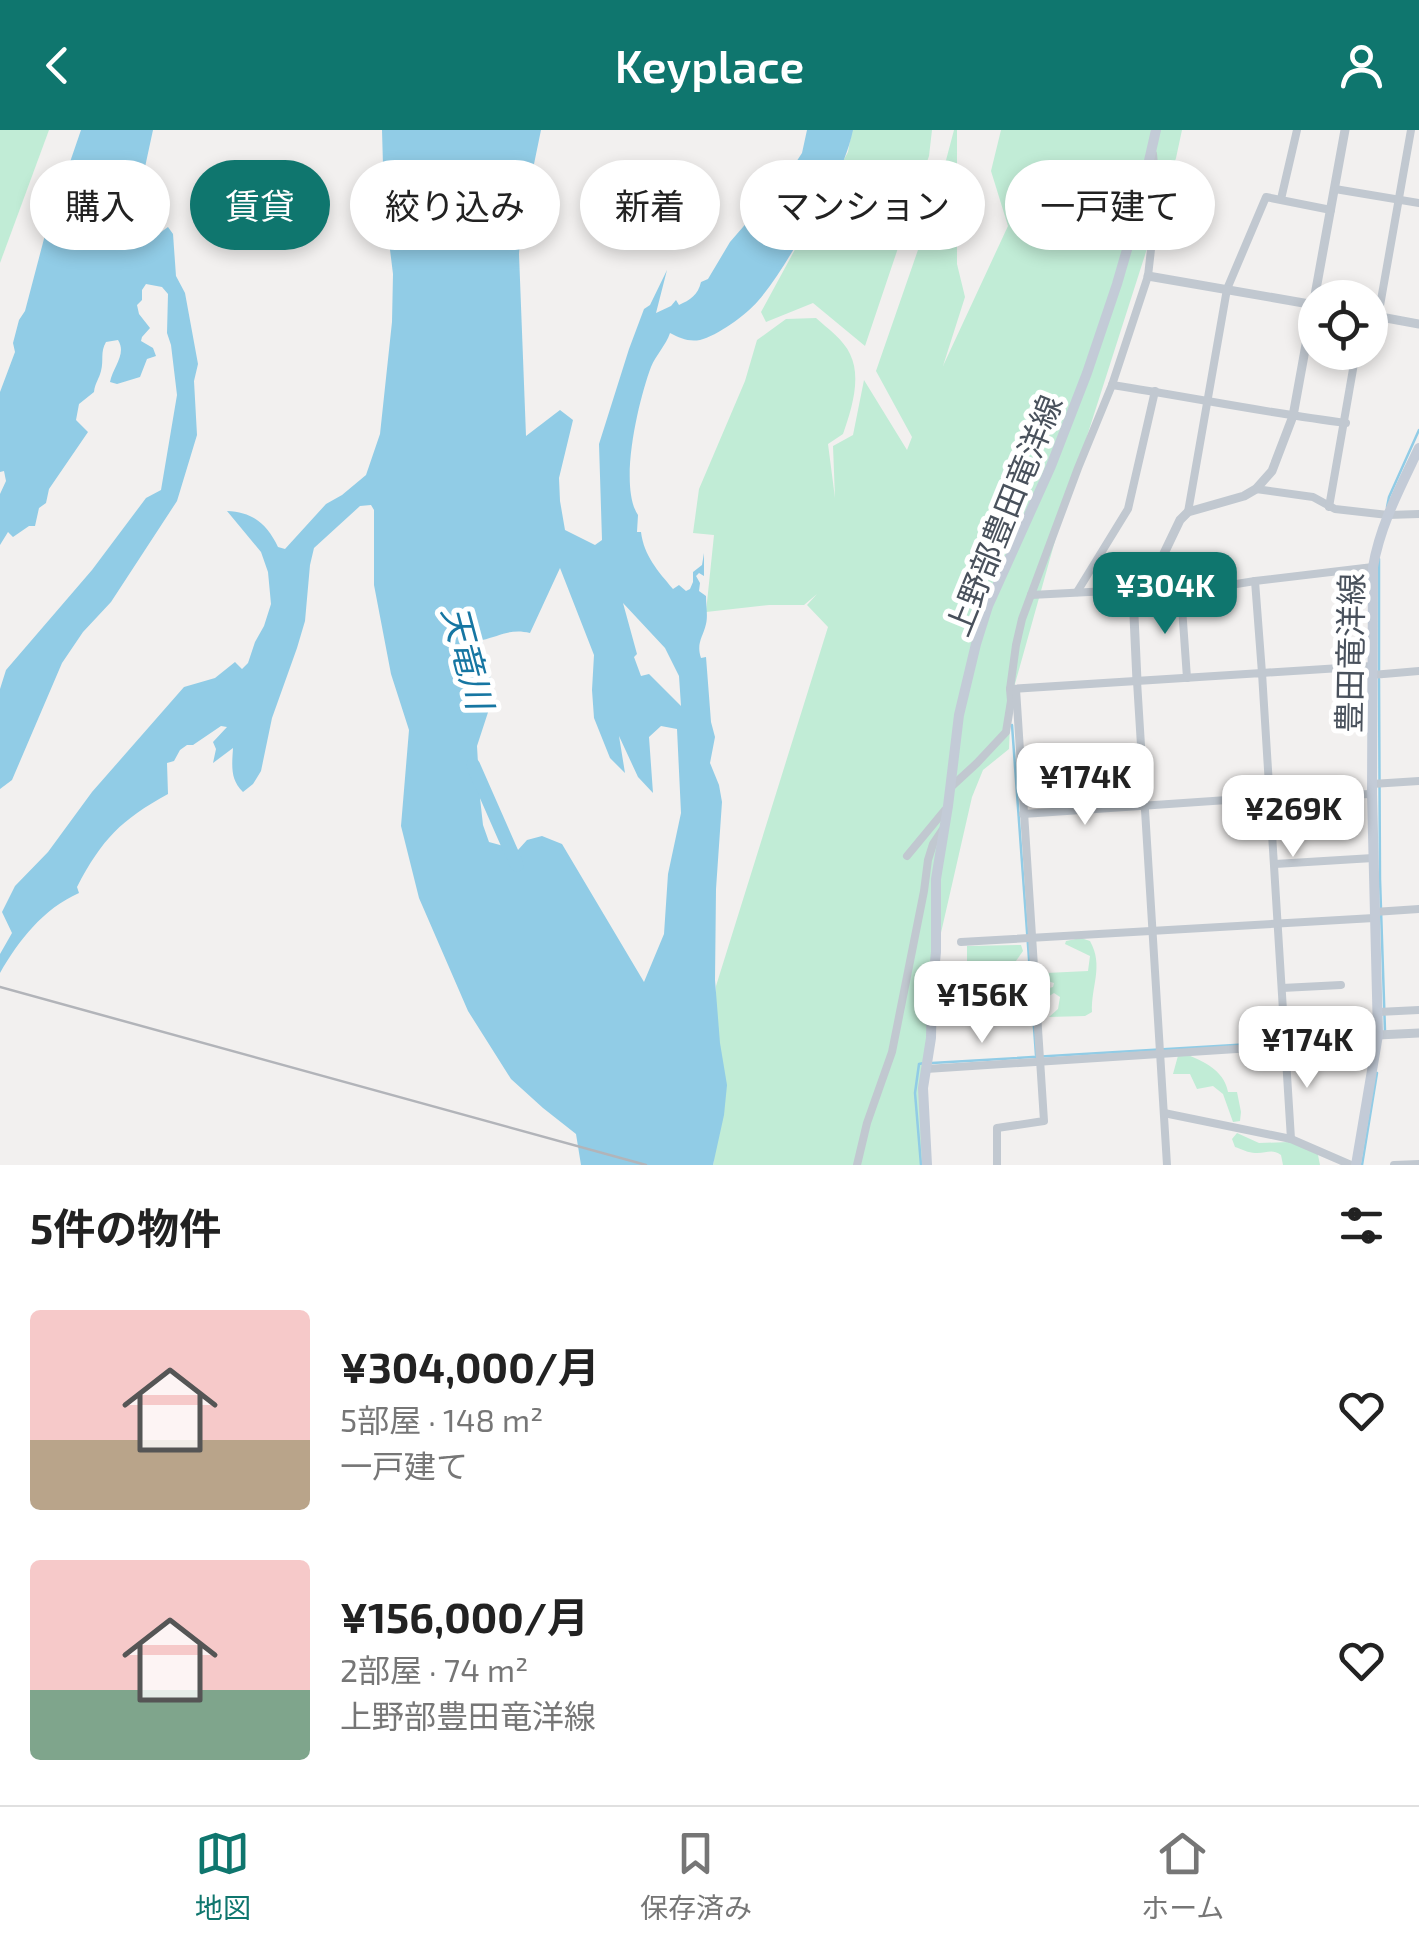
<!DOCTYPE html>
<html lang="ja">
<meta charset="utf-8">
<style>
body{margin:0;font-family:"Exo 2","Noto Sans JP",sans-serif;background:#f6f6f6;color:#222;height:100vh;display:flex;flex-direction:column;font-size:38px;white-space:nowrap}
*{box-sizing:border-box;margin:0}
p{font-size:32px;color:#767676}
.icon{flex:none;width:55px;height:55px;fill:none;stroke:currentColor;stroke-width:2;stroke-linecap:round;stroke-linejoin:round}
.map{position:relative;height:1035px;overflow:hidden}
.panel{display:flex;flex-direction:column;background:#fff;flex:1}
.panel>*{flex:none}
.banner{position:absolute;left:30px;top:30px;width:1360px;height:90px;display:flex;gap:20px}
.tools{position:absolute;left:1298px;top:150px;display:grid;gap:20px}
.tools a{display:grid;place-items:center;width:90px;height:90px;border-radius:50%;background:#fff;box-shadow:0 5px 15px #0003;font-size:50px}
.price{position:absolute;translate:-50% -85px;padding:0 22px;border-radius:20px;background:#fff;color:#222;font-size:32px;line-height:65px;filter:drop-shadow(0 2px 5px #0008)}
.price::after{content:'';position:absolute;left:50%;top:60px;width:30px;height:22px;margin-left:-15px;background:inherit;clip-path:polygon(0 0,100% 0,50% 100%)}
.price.selected{background:#0f766e;color:#fff}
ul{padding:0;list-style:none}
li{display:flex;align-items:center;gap:30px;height:250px;padding:0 30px}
li span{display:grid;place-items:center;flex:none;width:280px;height:200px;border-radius:10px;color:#555}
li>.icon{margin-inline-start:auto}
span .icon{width:120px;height:120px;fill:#fffc;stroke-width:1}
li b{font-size:42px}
h2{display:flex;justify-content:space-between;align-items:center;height:120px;padding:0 30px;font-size:42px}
.tag{padding:0 35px;border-radius:45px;background:#fff;box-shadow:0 5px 15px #0003;font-size:35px;line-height:90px}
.tag.selected{background:#0f766e;color:#fff}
header{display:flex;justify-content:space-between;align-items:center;height:130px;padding:0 30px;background:#0f766e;color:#fff;font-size:45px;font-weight:600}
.tab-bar{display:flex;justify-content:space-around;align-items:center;height:140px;border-top:2px solid #e0e0e0;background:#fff;font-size:28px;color:#767676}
.tab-bar a{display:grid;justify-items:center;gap:5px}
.tab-bar .selected{color:#0f766e}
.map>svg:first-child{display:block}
.green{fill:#c1ecd6}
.water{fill:#91cce6;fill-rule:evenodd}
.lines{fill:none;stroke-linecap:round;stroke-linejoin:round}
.stream{stroke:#91cce6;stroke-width:2.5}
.river{stroke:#91cce6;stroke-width:14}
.minor{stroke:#c1c8d0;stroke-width:8}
.tertiary{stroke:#c1c8d0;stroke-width:9}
.secondary{stroke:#c3cbd7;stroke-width:10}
.rail{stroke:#b2b4b9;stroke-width:2.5}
.labels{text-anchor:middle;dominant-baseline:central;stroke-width:10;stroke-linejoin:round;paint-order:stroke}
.street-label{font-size:32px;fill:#49515c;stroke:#fff}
.water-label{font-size:35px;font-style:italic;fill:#1676a2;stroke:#fff}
</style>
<header><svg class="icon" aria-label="back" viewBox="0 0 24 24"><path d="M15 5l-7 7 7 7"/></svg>Keyplace<svg class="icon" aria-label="person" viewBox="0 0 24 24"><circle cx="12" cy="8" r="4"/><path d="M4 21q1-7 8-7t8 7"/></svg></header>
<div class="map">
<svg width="1419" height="1035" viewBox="0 0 1419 1035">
<rect width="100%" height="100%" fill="#f2f0ef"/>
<g class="green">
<path d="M 0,0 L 49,0 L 0,133 Z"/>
<path d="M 852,0 L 932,0 L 929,26 L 865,216 L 813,173 L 766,192 L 761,182 L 848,22 Z"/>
<path d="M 954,0 L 957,0 L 957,134 L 965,167 L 943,236 L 1008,96 L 991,41 L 1001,0 L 1182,0 L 1176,28 L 1065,375 L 1011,568 L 1009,619 L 983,640 L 972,667 L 935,829 L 923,966 L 927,1035 L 713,1035 L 714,1030 L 716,856 L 828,497 L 807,475 L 817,464 L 804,475 L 769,475 L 706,482 L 714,405 L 693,403 L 699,359 L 745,251 L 757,210 L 786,189 L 816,188 C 827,198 844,210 850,224 C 862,248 851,281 843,304 L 828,314 L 835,368 L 833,316 L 853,305 L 864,250 L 907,320 L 912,307 L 876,241 L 936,68 Z"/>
<path d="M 1081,808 L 1090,811 C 1104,836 1091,856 1092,882 L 1085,886 L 1049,887 L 1058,879 L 1060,867 L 1054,863 L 1046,868 L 1038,867 L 1038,861 L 1053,857 L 1054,853 L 1038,848 L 1037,841 L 1046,843 L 1088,841 L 1090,826 L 1065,814 L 1066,811 Z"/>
<path d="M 1021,815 L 1023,821 L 1011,838 L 977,842 L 967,838 L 967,816 Z"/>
<path d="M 1011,844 L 1023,857 L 1024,879 L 1019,885 L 1002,881 L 975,869 L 972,847 Z"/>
<path d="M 1179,922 C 1200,929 1224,939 1228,962 L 1237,962 L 1241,982 L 1240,991 L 1233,992 L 1223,964 L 1213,956 L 1197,959 L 1190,944 L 1173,944 Z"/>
<path d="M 1237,1003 L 1259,1013 L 1289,1012 L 1317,1020 L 1320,1035 L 1283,1035 L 1281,1025 C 1271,1018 1266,1024 1255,1023 C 1249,1023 1241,1019 1235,1017 L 1232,1009 Z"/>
</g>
<g class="water">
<path d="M 81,0 L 153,0 L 142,51 L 151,101 L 157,105 L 168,97 L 173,104 L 176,146 L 185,163 L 198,234 L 194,251 L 197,305 L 177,371 L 111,472 L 83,502 L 62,533 L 12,650 L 0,659 L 0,559 L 6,540 L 92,440 L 146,368 L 161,360 L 177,265 L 171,215 L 167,203 L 168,164 L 162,157 L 146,154 L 142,160 L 142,170 L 137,175 L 139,184 L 150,198 L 142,207 L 141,211 L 153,218 L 156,226 L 147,229 L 140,247 L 117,254 L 110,252 C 113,237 127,224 118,210 L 106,212 C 100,222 104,230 101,241 C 99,249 95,253 94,262 L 79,274 L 76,290 L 88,302 L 49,359 L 46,373 L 39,378 L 35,396 L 29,396 L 13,407 L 8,402 L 0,415 L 0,364 L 6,351 L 4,341 L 0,342 L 0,262 L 15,222 L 13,213 L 19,190 L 25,181 L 45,105 Z"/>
<path d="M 382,0 L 541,0 L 534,34 L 525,51 L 519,124 L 526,306 L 560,280 L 573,290 L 559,348 L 560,371 L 565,400 L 595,415 L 602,410 L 599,314 L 629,219 L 644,179 L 650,175 L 667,140 L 656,183 L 671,176 L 676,170 L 679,175 C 690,170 698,165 701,152 L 708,149 L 730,112 L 787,46 L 802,23 L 807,0 L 853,0 C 844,42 820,76 798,112 C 786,132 773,154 758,171 C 746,185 717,206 700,210 C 688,212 680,208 670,203 C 666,215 656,225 651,237 C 639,269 618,355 638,385 L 637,402 L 641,402 C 644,426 658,441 673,459 L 679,455 L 686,461 L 690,459 L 693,452 L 693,442 L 702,435 L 704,423 L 704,446 L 699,443 L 696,446 L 700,453 L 699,461 L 706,466 C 706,475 708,486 706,494 C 703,507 696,513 701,528 L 706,527 L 711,592 L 715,607 L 710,633 L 719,655 L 722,672 L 716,759 L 715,850 L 720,913 L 727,955 L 724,985 L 713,1035 L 581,1035 L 576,1004 L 543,978 L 511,949 L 468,881 L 419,768 L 401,696 L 409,600 L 391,544 L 374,455 L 374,380 L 371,375 L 360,376 L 314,418 L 310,435 L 305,491 L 297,518 L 272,588 L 261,641 L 253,654 L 243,662 C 230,649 232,636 233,618 L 213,633 L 216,619 L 213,612 L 227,597 L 221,596 L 193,615 L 187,615 L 180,620 L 174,631 L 167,633 L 168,664 C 121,690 102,709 77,757 L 79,763 C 43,779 19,810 0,843 L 0,824 L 12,803 L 2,782 L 15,756 L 48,722 L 92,662 L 184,557 L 215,548 L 235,532 L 242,539 L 248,533 L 255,512 L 264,496 L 271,474 L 268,442 L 261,422 L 227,381 C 253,382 267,394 278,417 L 285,419 L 326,374 L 342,365 L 366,345 L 380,304 L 392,192 L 393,144 L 384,71 ZM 560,438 L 594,525 L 592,560 L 594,588 L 610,628 L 625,643 L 619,606 L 638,647 L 653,663 L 649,607 L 661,596 L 677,599 L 681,683 L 668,744 L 664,804 L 644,852 L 562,714 L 542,706 L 527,710 L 518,720 L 489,712 L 483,695 L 480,668 L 477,616 L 494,564 L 482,510 C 500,506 511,498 530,503 ZM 623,473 L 665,518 L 679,546 L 681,576 L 649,544 L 641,546 L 634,527 L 637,524 Z"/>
</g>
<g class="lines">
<g class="stream">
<path d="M 1387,377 L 1389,367 L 1419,300"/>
<path d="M 1379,541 L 1379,429"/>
<path d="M 1379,549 L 1380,749 L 1385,901"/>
<path d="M 1012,595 L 1036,925"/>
<path d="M 932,933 L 1268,913"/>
<path d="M 921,1035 L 915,963 L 919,934 L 924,933"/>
<path d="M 1362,1035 L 1377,943"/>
</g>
<path class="river" d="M 473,635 L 517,735"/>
<g class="minor">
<path d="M 1335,59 L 1419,73"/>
<path d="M 1281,69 L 1297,0"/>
<path d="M 1378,187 L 1411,0"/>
<path d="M 1112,255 C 1190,267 1267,283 1346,293"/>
<path d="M 1256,359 L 1313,367 L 1335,379 L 1388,385 L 1419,384"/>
<path d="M 1329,377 L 1356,222"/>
<path d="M 1188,382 L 1227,159 L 1266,67 L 1331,80"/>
<path d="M 1255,451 L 1262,543 L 1372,536"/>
<path d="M 1077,462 L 1128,379 L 1155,261"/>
<path d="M 1181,463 L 1187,548"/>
<path d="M 1031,465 L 1147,459 L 1181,463 L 1255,451 L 1373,437"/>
<path d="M 1372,545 L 1419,541"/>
<path d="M 1137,551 L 1167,1035"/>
<path d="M 1010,559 L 1262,543 L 1291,1009"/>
<path d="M 1372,654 L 1419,651"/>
<path d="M 951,657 L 977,633 L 1006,602 L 1011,571 L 1010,559 L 1016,515 L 1022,489 L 1078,338 L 1112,255 L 1148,146 L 1155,84 L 1156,55 L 1153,24"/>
<path d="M 1023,684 L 1271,667 L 1372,664"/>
<path d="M 907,726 L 945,680"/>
<path d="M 1275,734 L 1373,728"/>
<path d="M 1374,782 L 1419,779"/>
<path d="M 961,812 L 1374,788"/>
<path d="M 1282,858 L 1341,855"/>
<path d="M 1378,882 L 1419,880"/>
<path d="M 926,939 L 1377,910"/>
<path d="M 1164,983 L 1291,1009 L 1351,1035"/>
<path d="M 857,1035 L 867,993 L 892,922 L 924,761 L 928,730 L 933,714 L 943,699"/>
<path d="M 997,1035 L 997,998 L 1044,991 L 1016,559"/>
<path d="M 1394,1035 L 1419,1034"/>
</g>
<g class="tertiary">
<path d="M 1148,146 L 1315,175"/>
<path d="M 1370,185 L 1419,194"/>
<path d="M 1137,551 L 1134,486 L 1180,390 L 1188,382 L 1244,366 L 1256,359 L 1272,341 L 1293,286 L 1345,0"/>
<path d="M 1378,905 L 1419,903"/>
</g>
<g class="secondary">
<path d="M 927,1035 L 923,958 L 931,908 L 932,861 L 936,822 L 936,749 L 948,676 L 959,585 L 976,514 L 988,476 L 1051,336 L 1087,243 L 1117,154 L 1135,92 L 1156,0"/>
<path d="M 1356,1035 L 1378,905 L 1372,664 L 1373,437 C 1380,395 1401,356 1419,318"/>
</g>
<path class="rail" d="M 0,857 L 646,1035"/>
</g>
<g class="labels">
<g class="street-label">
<text transform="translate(1003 385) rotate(-68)">上野部豊田竜洋線</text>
<text transform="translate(1349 523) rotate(-89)">豊田竜洋線</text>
</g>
<g class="water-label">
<text transform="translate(469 527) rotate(75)">天竜川</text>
</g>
</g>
</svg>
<div class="tools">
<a><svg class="icon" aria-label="locate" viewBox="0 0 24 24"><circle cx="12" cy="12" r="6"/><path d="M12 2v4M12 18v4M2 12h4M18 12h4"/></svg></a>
</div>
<b class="price selected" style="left:1165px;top:507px">¥304K</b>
<b class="price" style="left:1085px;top:698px">¥174K</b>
<b class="price" style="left:1293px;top:730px">¥269K</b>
<b class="price" style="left:982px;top:916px">¥156K</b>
<b class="price" style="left:1307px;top:961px">¥174K</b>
<div class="banner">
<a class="tag">購入</a>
<a class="tag selected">賃貸</a>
<a class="tag">絞り込み</a>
<a class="tag">新着</a>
<a class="tag">マンション</a>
<a class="tag">一戸建て</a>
</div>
</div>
<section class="panel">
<h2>5件の物件<svg class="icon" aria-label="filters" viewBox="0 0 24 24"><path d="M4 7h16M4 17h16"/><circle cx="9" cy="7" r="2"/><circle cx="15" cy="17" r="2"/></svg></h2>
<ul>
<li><span style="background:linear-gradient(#f6c9c9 65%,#b9a48a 0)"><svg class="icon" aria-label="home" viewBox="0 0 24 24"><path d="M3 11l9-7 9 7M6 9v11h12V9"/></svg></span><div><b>¥304,000/月</b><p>5部屋 · 148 m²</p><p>一戸建て</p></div><svg class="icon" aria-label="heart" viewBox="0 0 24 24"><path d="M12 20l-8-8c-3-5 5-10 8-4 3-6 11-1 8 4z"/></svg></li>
<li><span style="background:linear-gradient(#f6c9c9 65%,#7fa58c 0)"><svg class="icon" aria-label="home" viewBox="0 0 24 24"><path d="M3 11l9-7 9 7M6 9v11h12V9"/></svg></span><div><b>¥156,000/月</b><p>2部屋 · 74 m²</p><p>上野部豊田竜洋線</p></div><svg class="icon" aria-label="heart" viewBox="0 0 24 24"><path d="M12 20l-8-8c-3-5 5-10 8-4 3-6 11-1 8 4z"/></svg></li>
</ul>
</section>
<nav class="tab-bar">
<a class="selected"><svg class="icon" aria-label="map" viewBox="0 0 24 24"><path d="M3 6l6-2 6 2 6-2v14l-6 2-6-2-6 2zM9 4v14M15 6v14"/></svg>地図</a>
<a><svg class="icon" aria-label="saved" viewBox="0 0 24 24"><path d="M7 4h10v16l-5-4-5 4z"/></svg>保存済み</a>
<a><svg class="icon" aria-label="home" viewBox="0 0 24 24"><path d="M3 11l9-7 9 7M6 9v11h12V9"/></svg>ホーム</a>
</nav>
